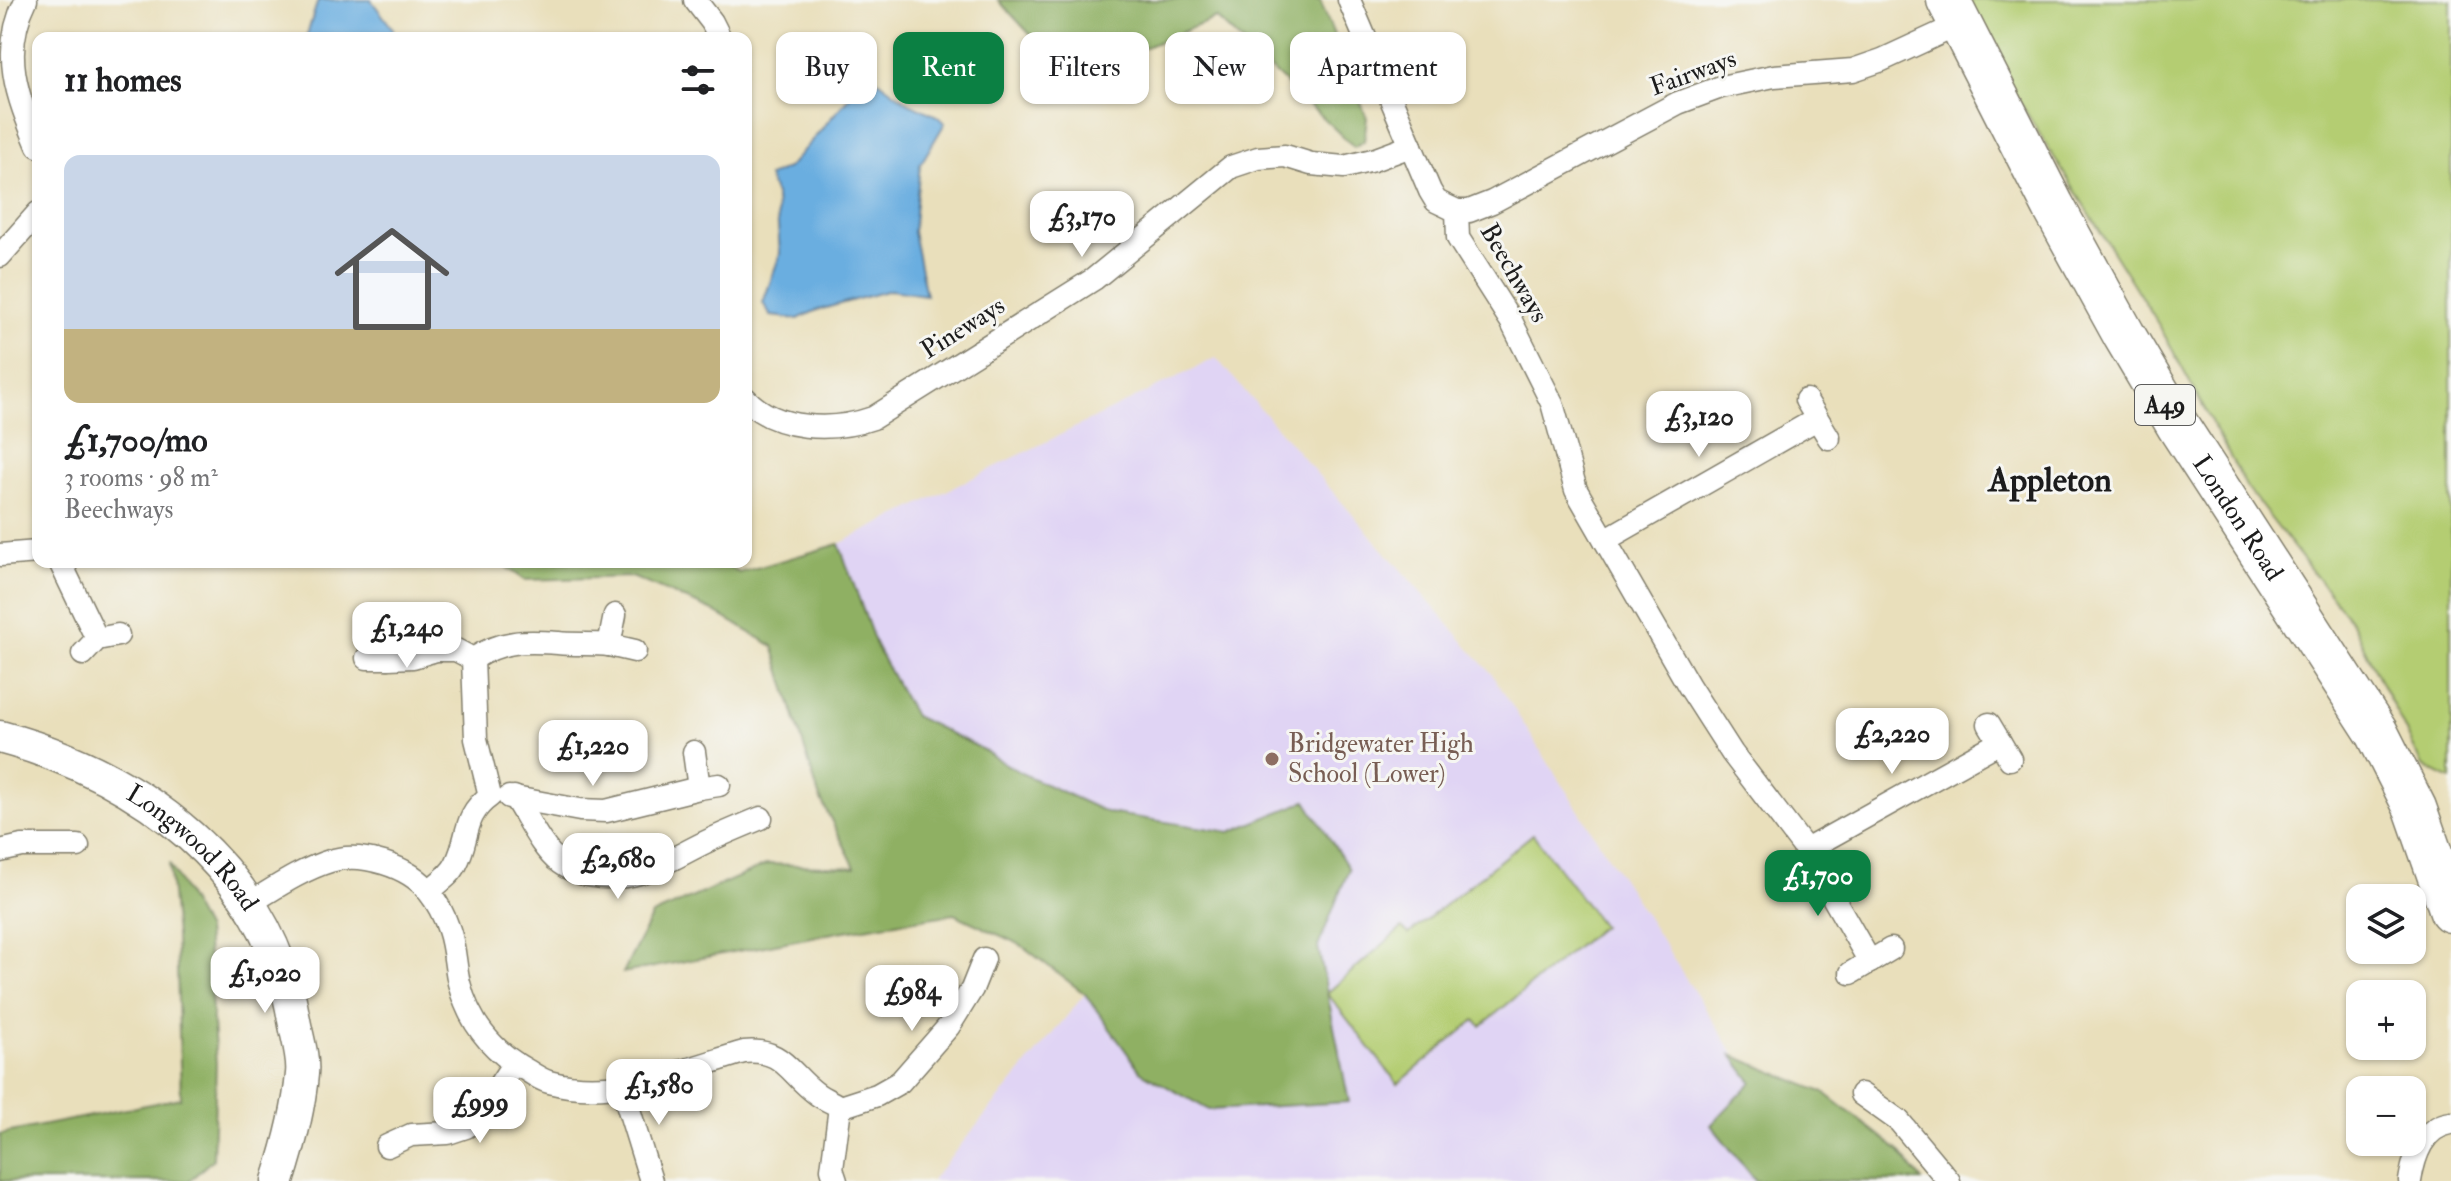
<!DOCTYPE html>
<meta charset="utf-8">
<style>
body{margin:0;font-family:"IM FELL Double Pica",serif;background:#f6f6f6;color:#202124;height:100vh;display:flex;flex-direction:column;font-size:30px;white-space:nowrap}
*{box-sizing:border-box;margin:0}
p{font-size:26px;color:#757577}
.icon{flex:none;width:44px;height:44px;fill:none;stroke:currentColor;stroke-width:2;stroke-linecap:round;stroke-linejoin:round}
.map{position:relative;flex:1;overflow:hidden}
.side{position:absolute;left:32px;top:32px;width:720px;height:536px;display:flex;flex-direction:column;background:#fff;border-radius:16px;box-shadow:0 2px 6px #0004}
.side>*{flex:none}
.guide{position:absolute;left:776px;top:32px;width:760px;height:72px;display:flex;gap:16px}
.buttons{position:absolute;left:2346px;top:884px;display:grid;gap:16px}
.buttons a{display:grid;place-items:center;width:80px;height:80px;border-radius:16px;background:#fff;box-shadow:0 2px 6px #0004;font-size:40px}
.price{position:absolute;translate:-50% -68px;padding:0 18px;border-radius:16px;background:#fff;color:#222;font-size:26px;line-height:52px;filter:drop-shadow(0 2px 4px #0008)}
.price::after{content:'';position:absolute;left:50%;top:48px;width:24px;height:18px;margin-left:-12px;background:inherit;clip-path:polygon(0 0,100% 0,50% 100%)}
.price.selected{background:#0b8043;color:#fff}
ul{padding:0;list-style:none}
li{display:grid;align-content:center;gap:16px;height:424px;padding:0 32px}
li+li{border-top:2px solid #e0e0e0}
li span{display:grid;place-items:center;height:248px;border-radius:16px;color:#555}
li>.icon{margin-inline-start:auto}
span .icon{width:144px;height:144px;fill:#fffc;stroke-width:1}
li b{font-size:34px}
h2{display:flex;justify-content:space-between;align-items:center;height:96px;padding:0 32px;font-size:34px}
.pill{padding:0 28px;border-radius:16px;background:#fff;box-shadow:0 2px 6px #0004;font-size:28px;line-height:72px}
.pill.selected{background:#0b8043;color:#fff}
.map>svg:first-child{display:block}
.built{fill:#e0d4f4}
.green{fill:#b4cd72;stroke:#687447;stroke-width:2}
.forest{fill:#8fb064;stroke:#566640;stroke-width:2}
.water{fill:#6baee0;stroke:#44657e;stroke-width:2}
.lines{fill:none;stroke-linecap:round;stroke-linejoin:round}
.street-casing{stroke:#827e6c;stroke-width:25}
.secondary-casing{stroke:#827e6c;stroke-width:35}
.highway-casing{stroke:#827e6c;stroke-width:45}
.street{stroke:#fff;stroke-width:22}
.secondary{stroke:#fff;stroke-width:32}
.highway{stroke:#fff;stroke-width:42}
.education-dot{fill:#8d6e63;stroke:#f6f6f2;stroke-width:3}
.labels{text-anchor:middle;dominant-baseline:central;stroke-width:6;stroke-linejoin:round;paint-order:stroke}
.shield{fill:#f6f6f2;stroke:#5d5d5c;stroke-width:2}
.shield-label{font-size:24px;font-weight:bold;fill:#1c1c1c}
.street-label{font-size:26px;fill:#1c1c1c;stroke:#f6f6f2}
.education-label{font-size:26px;fill:#785e54;stroke:#f6f6f2;text-anchor:start}
.district-label{font-size:34px;font-weight:bold;fill:#1c1c1c;stroke:#f6f6f2}
</style>
<div class="map">
<svg width="2451" height="1181" viewBox="0 0 2451 1181">
<rect width="100%" height="100%" fill="#f6f6f2"/>
<filter id="ink" filterUnits="userSpaceOnUse"><feTurbulence type="fractalNoise" baseFrequency=".0125" numOctaves="2"/><feDisplacementMap in="SourceGraphic" scale="16" xChannelSelector="R" yChannelSelector="G"/><feConvolveMatrix kernelMatrix="1 2 1 2 8 2 1 2 1" color-interpolation-filters="sRGB"/></filter>
<filter id="wash" filterUnits="userSpaceOnUse"><feTurbulence type="fractalNoise" baseFrequency=".006" numOctaves="4" result="noise"/><feDisplacementMap in="SourceGraphic" scale="32" xChannelSelector="R" yChannelSelector="G"/><feGaussianBlur stdDeviation="1.8" result="paint"/><feColorMatrix in="noise" values="0 0 0 0 0 0 0 0 0 0 0 0 0 0 0 0 0 1.4 0 .05"/><feComposite in="paint" operator="in"/></filter>
<g filter="url(#wash)">
<rect width="100%" height="100%" fill="#e9dfbb"/>
<path class="built" d="M 1216,358 L 1491,673 L 1752,1082 L 1711,1125 L 1756,1181 L 931,1181 L 1085,994 L 1141,1072 L 1349,1102 L 1318,947 L 1349,869 L 1306,801 L 1230,832 L 1108,813 L 1021,773 L 976,746 L 914,716 L 877,648 L 839,544 Z"/>
<g class="green">
<path d="M 1956,0 L 2451,0 L 2451,780 L 2423,766 L 2351,621 L 2247,488 L 2160,327 Z"/>
<path d="M 1533,834 L 1602,926 L 1481,1026 L 1475,1020 L 1398,1084 L 1327,993 L 1402,928 L 1409,934 Z"/>
</g>
<g class="forest">
<path d="M 998,0 L 1320,0 L 1367,118 L 1364,141 L 1354,147 L 1216,18 L 1071,78 Z"/>
<path d="M 839,544 L 877,648 L 914,716 L 976,746 L 1021,773 L 1108,813 L 1230,832 L 1306,801 L 1349,869 L 1318,947 L 1349,1102 L 1209,1110 L 1141,1072 L 1085,994 L 1021,945 L 954,914 L 838,932 L 623,973 L 652,915 L 768,864 L 855,867 L 819,796 L 773,646 L 711,610 L 632,577 L 525,580 L 499,562 L 722,562 L 739,573 Z"/>
<path d="M 169,863 L 206,930 L 216,1063 L 213,1159 L 189,1181 L 0,1181 L 0,1134 L 181,1098 L 176,936 Z"/>
<path d="M 1732,1055 L 1825,1093 L 1899,1151 L 1922,1181 L 1756,1181 L 1711,1125 L 1752,1082 Z"/>
</g>
<g class="water">
<path d="M 318,0 L 371,0 L 393,29 L 393,38 L 306,38 Z"/>
<path d="M 869,74 L 909,103 L 937,116 L 945,123 L 920,165 L 913,232 L 926,295 L 890,290 L 815,311 L 798,319 L 771,316 L 763,303 L 780,254 L 776,198 L 768,177 L 789,167 Z"/>
</g>
</g>
<g filter="url(#ink)">
<g class="lines">
<defs>
<g id="street">
<path d="M 26,0 C 0,52 17,96 38,146"/>
<path d="M 695,0 L 712,22 L 720,38"/>
<path d="M 1349,0 L 1430,191 L 1436,201 L 1457,211 L 1458,238 L 1511,321 L 1552,403 L 1576,490 L 1689,686 L 1732,753 L 1806,850 L 1870,962"/>
<path d="M 1457,211 L 1469,211 L 1492,202 L 1678,103 L 1721,87 L 1774,76 L 1853,70 L 1882,60 L 1960,24"/>
<path d="M 0,256 L 38,213"/>
<path d="M 746,399 C 776,431 833,432 873,418 L 1094,279 L 1231,167 L 1258,158 L 1285,156 L 1311,164 L 1344,167 L 1373,160 L 1411,146"/>
<path d="M 1806,400 L 1829,438"/>
<path d="M 1605,540 L 1817,419"/>
<path d="M 0,555 L 38,552"/>
<path d="M 60,562 L 97,639"/>
<path d="M 615,615 L 609,645 L 635,651"/>
<path d="M 83,654 L 97,639 L 118,635"/>
<path d="M 367,658 L 388,658 L 386,629"/>
<path d="M 388,658 L 413,657 L 436,650 L 456,650 L 473,659 C 501,640 525,641 558,643 C 575,645 592,643 609,645"/>
<path d="M 1989,724 L 2010,759"/>
<path d="M 694,752 L 699,788 L 719,785"/>
<path d="M 509,797 L 580,810 L 606,811 L 699,788"/>
<path d="M 514,797 C 528,818 540,847 560,863 C 568,869 579,873 588,875 C 638,885 667,860 710,840 C 727,832 744,825 761,818"/>
<path d="M 1806,850 L 2000,742"/>
<path d="M 0,851 L 22,846 L 78,846"/>
<path d="M 429,891 C 438,883 451,875 456,864 C 470,837 462,816 490,796 L 476,739 L 473,659"/>
<path d="M 250,903 C 275,888 301,870 330,861 C 360,851 410,866 429,892 C 437,902 445,918 449,930 C 455,947 455,966 459,983 C 469,1023 493,1052 528,1071 C 534,1075 542,1080 549,1082 C 614,1100 682,1070 744,1052 C 784,1048 789,1074 817,1094 C 824,1099 832,1102 840,1107 L 832,1169 L 836,1181"/>
<path d="M 1851,973 L 1891,949"/>
<path d="M 622,1087 L 651,1181"/>
<path d="M 1861,1094 L 1899,1121 L 1949,1181"/>
<path d="M 840,1107 L 877,1095 L 900,1082 L 949,1026 L 972,989 L 984,959"/>
<path d="M 387,1146 L 411,1135 L 448,1133 L 466,1127 L 481,1113 L 514,1063"/>
<path d="M 2410,1181 C 2414,1156 2423,1127 2451,1123"/>
</g>
<g id="secondary">
<path id="s1" d="M 0,737 C 141,775 269,869 294,1020 C 297,1037 304,1057 302,1074 C 299,1110 289,1147 278,1181"/>
</g>
<g id="highway">
<path id="s2" d="M 1948,0 L 2053,206 L 2124,335 L 2178,426 L 2377,733 L 2415,808 L 2451,911"/>
</g>
</defs>
<use href="#street" class="street-casing"/>
<use href="#secondary" class="secondary-casing"/>
<use href="#highway" class="highway-casing"/>
<use href="#street" class="street"/>
<use href="#secondary" class="secondary"/>
<use href="#highway" class="highway"/>
</g>
</g>
<circle class="education-dot" cx="1272" cy="759" r="8"/>
<g class="labels">
<rect class="shield" x="2135" y="385" width="60" height="40" rx="6"/>
<g class="shield-label">
<text x="2165" y="405">A49</text>
</g>
<g class="street-label">
<text transform="translate(1693 73) rotate(-20)">Fairways</text>
<text transform="translate(1514 273) rotate(60)">Beechways</text>
<text transform="translate(963 328) rotate(-32)">Pineways</text>
<text stroke="none"><textPath href="#s2" startOffset="594">London Road</textPath></text>
<text stroke="none"><textPath href="#s1" startOffset="226">Longwood Road</textPath></text>
</g>
<g class="education-label">
<text x="1288" y="744">Bridgewater High<tspan x="1288" dy="30">School (Lower)</tspan></text>
</g>
<g class="district-label">
<text x="2050" y="480">Appleton</text>
</g>
</g>
</svg>
<div class="buttons">
<a><svg class="icon" aria-label="layers" viewBox="0 0 24 24"><path d="M12 4l9 5-9 5-9-5zM3 14l9 5 9-5"/></svg></a>
<a>+</a>
<a>−</a>
</div>
<b class="price" style="left:1082px;top:259px">£3,170</b>
<b class="price" style="left:1699px;top:459px">£3,120</b>
<b class="price" style="left:407px;top:670px">£1,240</b>
<b class="price" style="left:1892px;top:776px">£2,220</b>
<b class="price" style="left:593px;top:788px">£1,220</b>
<b class="price" style="left:618px;top:901px">£2,680</b>
<b class="price selected" style="left:1818px;top:918px">£1,700</b>
<b class="price" style="left:265px;top:1015px">£1,020</b>
<b class="price" style="left:912px;top:1033px">£984</b>
<b class="price" style="left:659px;top:1127px">£1,580</b>
<b class="price" style="left:480px;top:1145px">£999</b>
<div class="guide">
<a class="pill">Buy</a>
<a class="pill selected">Rent</a>
<a class="pill">Filters</a>
<a class="pill">New</a>
<a class="pill">Apartment</a>
</div>
<section class="side">
<h2>11 homes<svg class="icon" aria-label="filters" viewBox="0 0 24 24"><path d="M4 7h16M4 17h16"/><circle cx="9" cy="7" r="2"/><circle cx="15" cy="17" r="2"/></svg></h2>
<ul>
<li><span style="background:linear-gradient(#c9d6e8 70%,#c2b280 0)"><svg class="icon" aria-label="home" viewBox="0 0 24 24"><path d="M3 11l9-7 9 7M6 9v11h12V9"/></svg></span><div><b>£1,700/mo</b><p>3 rooms · 98 m²</p><p>Beechways</p></div></li>
</ul>
</section>
</div>
